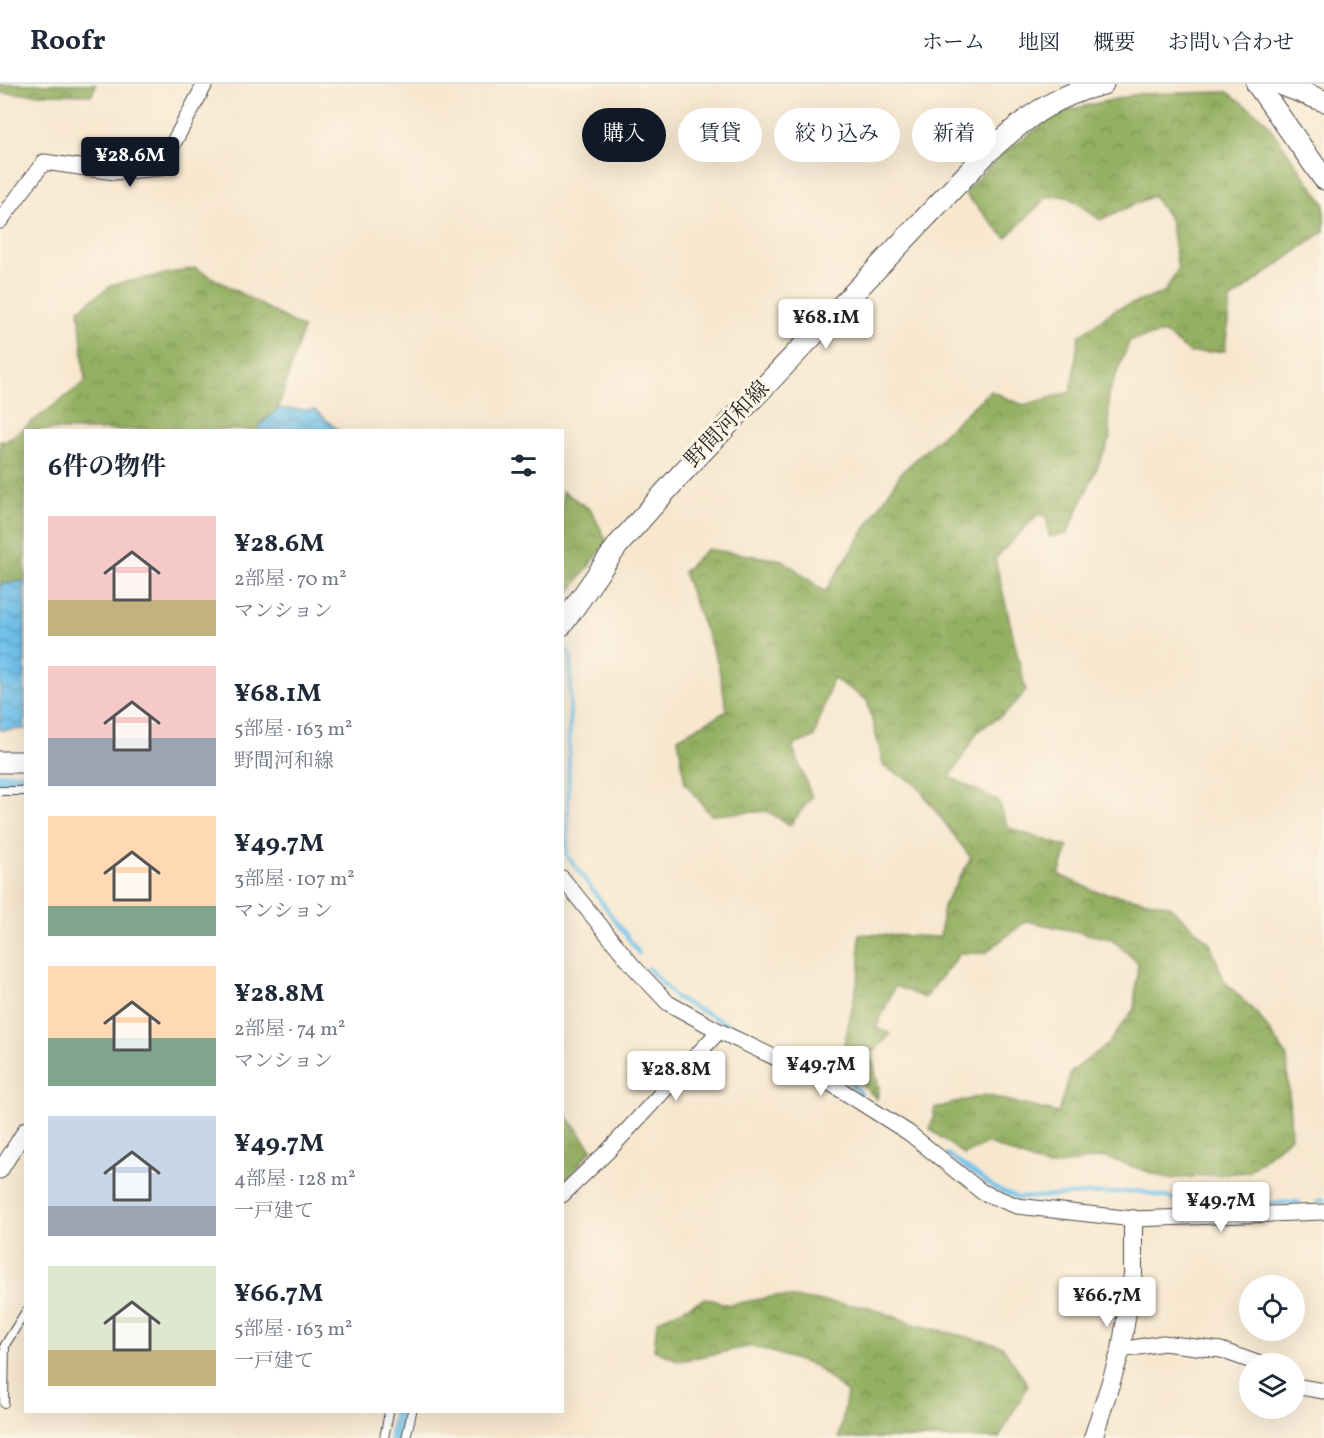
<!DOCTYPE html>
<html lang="ja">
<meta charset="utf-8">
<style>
body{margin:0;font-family:Vollkorn,"Noto Serif JP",serif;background:#f6f6f7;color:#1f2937;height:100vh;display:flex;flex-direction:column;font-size:22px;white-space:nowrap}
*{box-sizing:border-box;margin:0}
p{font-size:20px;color:#747a83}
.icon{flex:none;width:33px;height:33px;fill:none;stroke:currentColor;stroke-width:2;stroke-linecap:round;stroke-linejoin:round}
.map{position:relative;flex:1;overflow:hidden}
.side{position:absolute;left:24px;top:345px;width:540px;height:984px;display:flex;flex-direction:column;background:#fff;border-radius:0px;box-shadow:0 6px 24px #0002}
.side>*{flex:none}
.banner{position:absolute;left:582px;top:24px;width:570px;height:54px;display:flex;gap:12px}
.tools{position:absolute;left:1239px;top:1191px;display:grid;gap:12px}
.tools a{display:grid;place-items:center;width:66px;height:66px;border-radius:50%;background:#fff;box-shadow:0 6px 24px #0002;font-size:30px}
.price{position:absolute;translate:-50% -51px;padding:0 14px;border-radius:6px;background:#fff;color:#222;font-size:20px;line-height:39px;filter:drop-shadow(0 2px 3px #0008)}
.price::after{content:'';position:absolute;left:50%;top:36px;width:18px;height:14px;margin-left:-9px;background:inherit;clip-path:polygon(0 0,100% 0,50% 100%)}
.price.current{background:#111827;color:#fff}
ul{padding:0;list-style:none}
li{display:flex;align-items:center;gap:18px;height:150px;padding:0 24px}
li span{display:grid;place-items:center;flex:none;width:168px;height:120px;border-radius:0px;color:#555}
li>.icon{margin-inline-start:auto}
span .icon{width:72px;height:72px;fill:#fffc;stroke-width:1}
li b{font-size:26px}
h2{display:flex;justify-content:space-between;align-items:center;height:72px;padding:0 24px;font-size:26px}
.tag{padding:0 21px;border-radius:27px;background:#fff;box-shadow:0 6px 24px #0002;font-size:21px;line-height:54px}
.tag.current{background:#111827;color:#fff}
header{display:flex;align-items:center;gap:36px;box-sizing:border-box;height:84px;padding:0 30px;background:#fff;border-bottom:2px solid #e0e1e3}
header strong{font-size:28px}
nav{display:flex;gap:33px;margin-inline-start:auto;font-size:21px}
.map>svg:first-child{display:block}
.forest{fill:url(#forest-crowns);stroke:#606e46;stroke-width:1.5}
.water{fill:url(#water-waves);stroke:#4e768c;stroke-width:1.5}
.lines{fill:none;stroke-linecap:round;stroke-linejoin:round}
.stream{stroke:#70c2ec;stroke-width:4}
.canal{stroke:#70c2ec;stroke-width:15}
.service-casing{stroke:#4a4744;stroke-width:10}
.minor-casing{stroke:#4a4744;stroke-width:17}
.tertiary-casing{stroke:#4a4744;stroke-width:20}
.secondary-casing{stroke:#4a4744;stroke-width:23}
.service{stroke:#fff;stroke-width:8}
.minor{stroke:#fff;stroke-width:15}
.tertiary{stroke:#fff;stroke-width:18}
.secondary{stroke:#fff;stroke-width:21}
.labels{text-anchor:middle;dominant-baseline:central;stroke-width:6;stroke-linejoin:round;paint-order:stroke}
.street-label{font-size:22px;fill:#2b2b2b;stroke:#fcf5e5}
</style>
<header>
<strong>Roofr</strong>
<nav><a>ホーム</a><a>地図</a><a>概要</a><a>お問い合わせ</a></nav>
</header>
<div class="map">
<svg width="1324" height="1354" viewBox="0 0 1324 1354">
<defs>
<pattern id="forest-crowns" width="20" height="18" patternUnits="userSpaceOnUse" patternTransform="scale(1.5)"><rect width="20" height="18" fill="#94b062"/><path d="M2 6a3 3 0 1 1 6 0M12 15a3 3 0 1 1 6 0" fill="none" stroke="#798f51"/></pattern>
<pattern id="water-waves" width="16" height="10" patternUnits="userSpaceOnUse" patternTransform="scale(1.5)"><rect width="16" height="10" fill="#70c2ec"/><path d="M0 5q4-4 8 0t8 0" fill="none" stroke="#5c9ebf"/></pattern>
</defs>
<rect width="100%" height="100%" fill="#fcf5e5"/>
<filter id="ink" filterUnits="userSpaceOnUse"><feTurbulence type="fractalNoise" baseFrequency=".0167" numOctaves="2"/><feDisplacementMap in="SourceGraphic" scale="12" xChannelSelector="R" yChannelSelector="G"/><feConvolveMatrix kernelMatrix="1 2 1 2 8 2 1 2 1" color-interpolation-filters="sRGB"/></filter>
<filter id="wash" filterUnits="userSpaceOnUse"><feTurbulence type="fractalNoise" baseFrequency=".008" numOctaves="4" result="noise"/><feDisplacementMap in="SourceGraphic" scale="24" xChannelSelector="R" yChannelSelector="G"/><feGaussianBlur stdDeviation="1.35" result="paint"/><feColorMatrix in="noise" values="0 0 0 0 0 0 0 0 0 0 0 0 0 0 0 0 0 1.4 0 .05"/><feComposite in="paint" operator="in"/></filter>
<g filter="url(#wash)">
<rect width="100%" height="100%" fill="#f7e7cf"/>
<g class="forest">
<path d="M 0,0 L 96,0 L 92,11 L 0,9 Z"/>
<path d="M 1228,8 L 1264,35 L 1324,119 L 1324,147 L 1230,216 L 1225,267 L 1190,269 L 1165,249 L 1130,256 L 1108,311 L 1110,355 L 1067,450 L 1049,453 L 1047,433 L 1038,430 L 995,475 L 1026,607 L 1008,627 L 978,647 L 950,693 L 998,717 L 1008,744 L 1068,763 L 1059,791 L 1095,807 L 1168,821 L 1210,859 L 1224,897 L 1259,932 L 1287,972 L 1291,1053 L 1248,1088 L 1169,1095 L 1105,1073 L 1047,1083 L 987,1059 L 964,1071 L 930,1045 L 935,1024 L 985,1011 L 1058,1029 L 1071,988 L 1108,960 L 1134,925 L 1138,879 L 1112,855 L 1026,837 L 985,869 L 960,869 L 925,914 L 895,902 L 876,944 L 891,950 L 871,970 L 879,1003 L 877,1015 L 840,980 L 860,886 L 859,850 L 940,853 L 943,822 L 971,774 L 915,699 L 884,683 L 867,616 L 833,594 L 814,653 L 792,662 L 812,713 L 790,741 L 767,727 L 711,731 L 685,699 L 678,654 L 727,627 L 718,580 L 683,488 L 707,465 L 783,476 L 825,508 L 901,389 L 990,307 L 1023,321 L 1071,308 L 1079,252 L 1116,225 L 1164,209 L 1178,185 L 1170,135 L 1153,112 L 1100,136 L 1067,112 L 1047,113 L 1006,154 L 964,109 L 999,73 L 1059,28 L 1138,10 Z"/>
<path d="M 195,184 L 303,244 L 278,325 L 259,341 L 259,346 L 26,346 L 25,497 L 0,500 L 0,357 L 5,358 L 85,298 L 79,225 L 112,201 Z"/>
<path d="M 562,407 L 591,426 L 607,458 L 568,510 L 563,507 Z"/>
<path d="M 563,1027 L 592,1065 L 563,1100 Z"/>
<path d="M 776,1212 L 869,1223 L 911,1239 L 1002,1262 L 1028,1301 L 999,1354 L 839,1354 L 847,1309 L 815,1282 L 753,1262 L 680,1277 L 654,1266 L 657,1237 L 706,1214 L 729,1221 Z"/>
</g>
<g class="water">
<path d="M 278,325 L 315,326 L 338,346 L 259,346 L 259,342 Z"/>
<path d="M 25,497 L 25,645 L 0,646 L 0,500 Z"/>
</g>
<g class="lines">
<g class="stream">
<path d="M 564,561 L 571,574 L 567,771 L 639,869"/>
<path d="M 648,884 L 676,914 L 791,972 L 833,981 L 860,1009"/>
<path d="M 947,1070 L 995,1104 L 1018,1114 L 1138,1107 L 1206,1122 L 1299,1118"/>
<path d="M 1317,1117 L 1324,1116"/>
</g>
<g class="canal">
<path d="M 0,695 L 26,695"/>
<path d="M 396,1354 L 400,1328"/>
</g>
</g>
</g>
<g filter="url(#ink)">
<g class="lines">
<defs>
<g id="service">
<path d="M 0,707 L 26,707"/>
<path d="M 4,1319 L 5,1261 L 26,1227"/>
<path d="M 384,1354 L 389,1328"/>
<path d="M 406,1354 L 412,1328"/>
</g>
<g id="minor">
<path d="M 0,137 L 44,78 L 115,88 L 160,84 L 205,0"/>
<path d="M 562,794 L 633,882 L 668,919 L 719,947 L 833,1001 L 909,1049 L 982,1108 L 1017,1122 L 1133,1135 L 1324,1128"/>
<path d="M 0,1087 L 26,1045"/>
<path d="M 562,1111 L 609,1066 L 719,947"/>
<path d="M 1121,1266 L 1163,1259 L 1221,1266 L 1260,1280"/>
<path d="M 1294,1302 L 1324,1307"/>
</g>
<path id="tertiary" d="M 1093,1354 L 1121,1266 L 1133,1190 L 1133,1135"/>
<g id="secondary">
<path d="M 1257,0 L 1324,95"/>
<path d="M 1280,0 L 1324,17"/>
<path d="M 562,541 L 618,461 L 682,389 L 987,69 C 1022,36 1055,11 1103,0"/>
<path d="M 0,678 L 26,678"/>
</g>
</defs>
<use href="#service" class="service-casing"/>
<use href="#minor" class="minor-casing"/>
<use href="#tertiary" class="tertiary-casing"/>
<use href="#secondary" class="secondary-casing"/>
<use href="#service" class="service"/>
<use href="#minor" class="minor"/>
<use href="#tertiary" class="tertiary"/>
<use href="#secondary" class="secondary"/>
</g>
</g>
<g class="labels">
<g class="street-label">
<text transform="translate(728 341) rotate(-46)">野間河和線</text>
</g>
</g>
</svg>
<div class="tools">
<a><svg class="icon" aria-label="locate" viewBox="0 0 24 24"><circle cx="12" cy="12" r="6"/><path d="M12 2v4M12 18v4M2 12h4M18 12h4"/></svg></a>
<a><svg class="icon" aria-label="layers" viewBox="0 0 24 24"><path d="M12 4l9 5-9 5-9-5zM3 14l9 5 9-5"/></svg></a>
</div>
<b class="price current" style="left:130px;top:104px">¥28.6M</b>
<b class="price" style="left:826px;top:266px">¥68.1M</b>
<b class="price" style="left:821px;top:1013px">¥49.7M</b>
<b class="price" style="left:676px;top:1018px">¥28.8M</b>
<b class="price" style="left:1221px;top:1149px">¥49.7M</b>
<b class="price" style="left:1107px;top:1244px">¥66.7M</b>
<div class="banner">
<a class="tag current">購入</a>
<a class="tag">賃貸</a>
<a class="tag">絞り込み</a>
<a class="tag">新着</a>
</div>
<section class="side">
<h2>6件の物件<svg class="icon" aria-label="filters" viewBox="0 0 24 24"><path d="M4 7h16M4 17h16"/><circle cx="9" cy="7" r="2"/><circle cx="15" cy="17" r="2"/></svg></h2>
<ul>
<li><span style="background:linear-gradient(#f6c9c9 70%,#c2b280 0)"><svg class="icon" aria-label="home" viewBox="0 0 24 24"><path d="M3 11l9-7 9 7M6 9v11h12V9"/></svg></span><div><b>¥28.6M</b><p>2部屋 · 70 m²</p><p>マンション</p></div></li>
<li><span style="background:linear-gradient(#f6c9c9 60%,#9aa5b1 0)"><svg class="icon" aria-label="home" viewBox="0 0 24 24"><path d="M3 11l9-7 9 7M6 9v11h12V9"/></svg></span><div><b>¥68.1M</b><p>5部屋 · 163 m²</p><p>野間河和線</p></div></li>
<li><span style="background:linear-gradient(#ffd9b3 75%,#7fa58c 0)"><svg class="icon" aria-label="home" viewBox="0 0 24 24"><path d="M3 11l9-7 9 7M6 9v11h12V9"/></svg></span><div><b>¥49.7M</b><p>3部屋 · 107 m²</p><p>マンション</p></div></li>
<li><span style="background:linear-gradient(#ffd9b3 60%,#7fa58c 0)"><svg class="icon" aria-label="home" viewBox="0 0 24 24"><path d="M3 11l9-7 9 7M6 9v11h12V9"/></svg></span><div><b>¥28.8M</b><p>2部屋 · 74 m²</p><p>マンション</p></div></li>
<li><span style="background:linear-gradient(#c9d6e8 75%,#9aa5b1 0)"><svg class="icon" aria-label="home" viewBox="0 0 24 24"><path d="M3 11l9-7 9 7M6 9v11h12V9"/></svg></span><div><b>¥49.7M</b><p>4部屋 · 128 m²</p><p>一戸建て</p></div></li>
<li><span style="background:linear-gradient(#dfe7d0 70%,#c2b280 0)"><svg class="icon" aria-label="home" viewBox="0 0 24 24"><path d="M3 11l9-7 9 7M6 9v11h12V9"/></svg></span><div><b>¥66.7M</b><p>5部屋 · 163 m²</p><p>一戸建て</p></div></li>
</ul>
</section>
</div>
